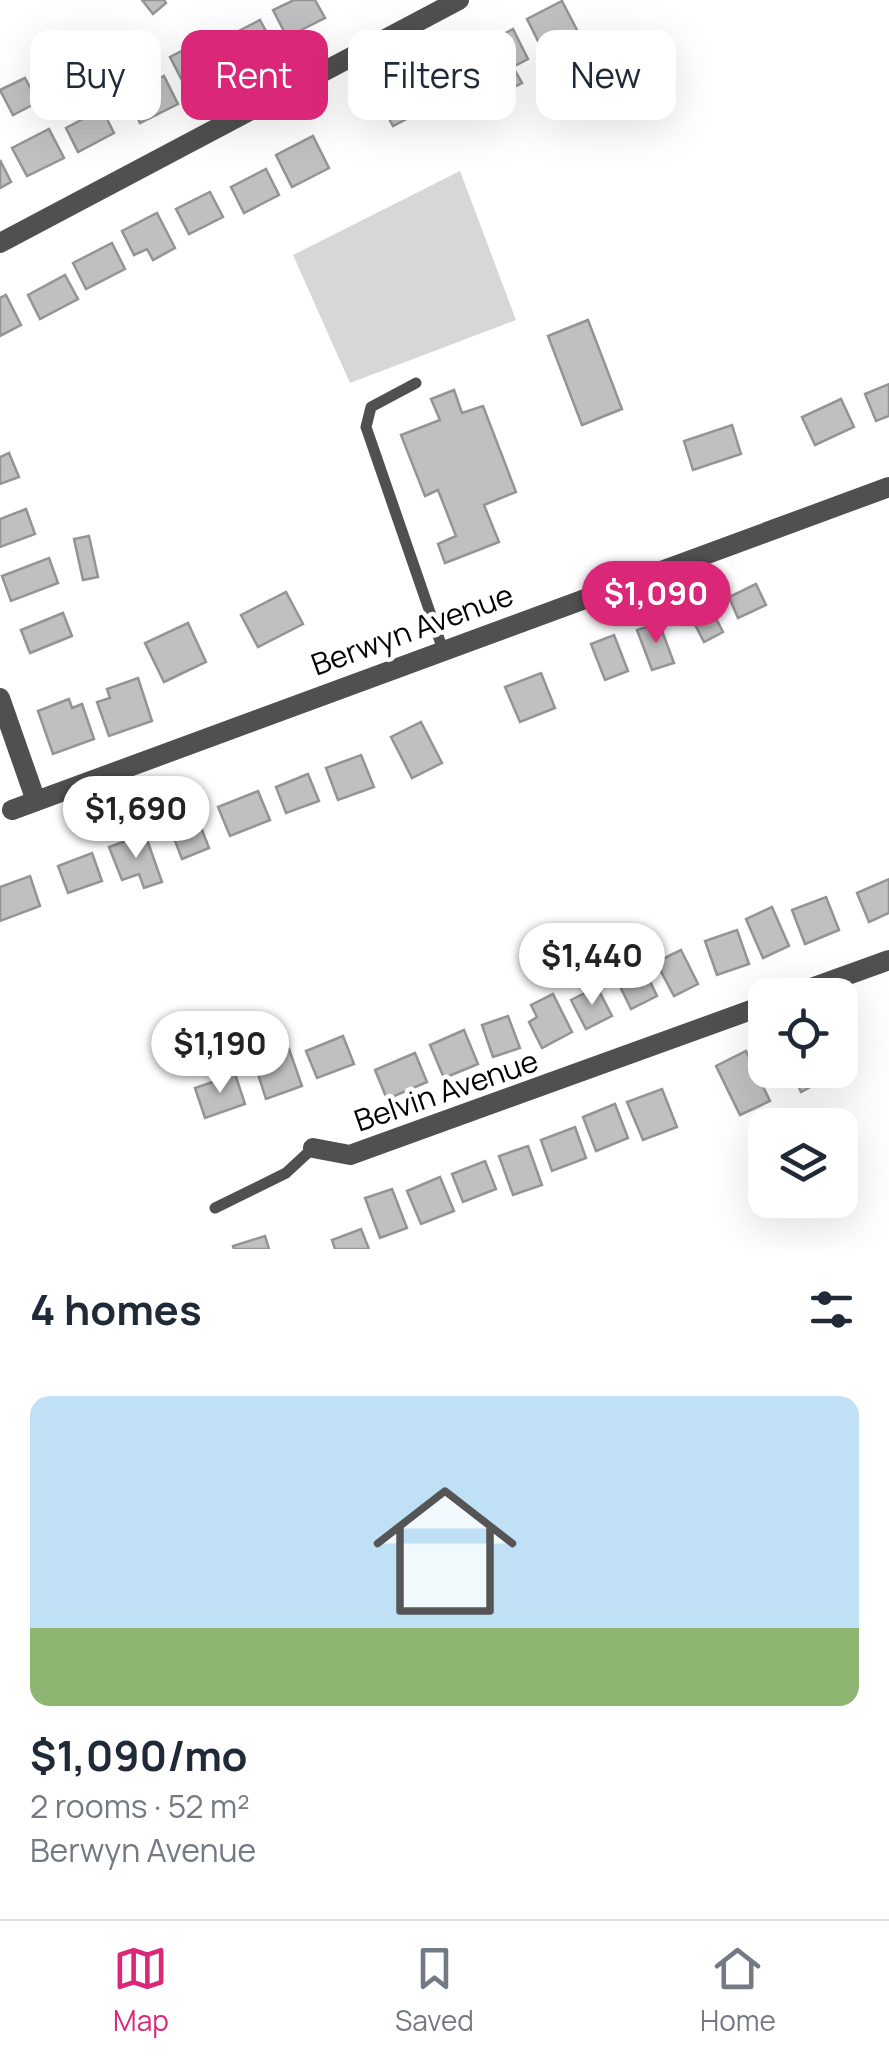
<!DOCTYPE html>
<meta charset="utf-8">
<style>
body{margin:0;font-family:Manrope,sans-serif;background:#f6f6f7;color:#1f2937;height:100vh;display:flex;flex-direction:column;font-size:38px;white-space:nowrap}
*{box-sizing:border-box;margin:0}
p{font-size:32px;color:#747a83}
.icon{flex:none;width:55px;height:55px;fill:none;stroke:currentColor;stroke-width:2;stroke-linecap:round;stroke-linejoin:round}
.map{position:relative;height:1249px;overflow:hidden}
.details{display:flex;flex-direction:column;background:#fff;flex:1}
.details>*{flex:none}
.hud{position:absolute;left:30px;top:30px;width:830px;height:90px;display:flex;gap:20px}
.controls{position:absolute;left:748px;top:978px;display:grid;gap:20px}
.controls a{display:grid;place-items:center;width:110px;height:110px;border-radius:20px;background:#fff;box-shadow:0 10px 40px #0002;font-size:50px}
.price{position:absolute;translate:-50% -85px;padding:0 22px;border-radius:35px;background:#fff;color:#222;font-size:32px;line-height:65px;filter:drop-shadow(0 2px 5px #0008)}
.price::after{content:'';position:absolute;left:50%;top:60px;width:30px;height:22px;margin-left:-15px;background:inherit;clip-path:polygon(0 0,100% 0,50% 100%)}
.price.selected{background:#db2777;color:#fff}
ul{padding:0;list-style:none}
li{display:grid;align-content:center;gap:20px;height:530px;padding:0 30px}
li span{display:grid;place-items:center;height:310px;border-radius:20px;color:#555}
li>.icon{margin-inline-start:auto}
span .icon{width:180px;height:180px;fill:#fffc;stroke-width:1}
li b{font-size:42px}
h2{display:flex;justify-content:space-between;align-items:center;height:120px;padding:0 30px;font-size:42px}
.pill{padding:0 35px;border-radius:20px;background:#fff;box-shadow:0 10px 40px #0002;font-size:35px;line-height:90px}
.pill.selected{background:#db2777;color:#fff}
.tabs{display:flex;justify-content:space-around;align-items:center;height:140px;border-top:2px solid #e0e1e3;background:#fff;font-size:28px;color:#747a83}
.tabs a{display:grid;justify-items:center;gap:5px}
.tabs .selected{color:#db2777}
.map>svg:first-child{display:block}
.green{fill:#d7d7d7}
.building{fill:#c0c0c0;stroke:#949494;stroke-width:2.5}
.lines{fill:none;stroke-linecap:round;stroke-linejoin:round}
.lane{stroke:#505050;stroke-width:11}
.street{stroke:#505050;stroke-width:20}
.labels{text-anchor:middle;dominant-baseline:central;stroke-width:9;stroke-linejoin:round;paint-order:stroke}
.street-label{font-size:30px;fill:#000;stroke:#fff}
</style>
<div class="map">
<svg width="889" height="1249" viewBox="0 0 889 1249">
<rect width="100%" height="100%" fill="#fff"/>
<path class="green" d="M 460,171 L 516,320 L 350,383 L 293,255 Z"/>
<g class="building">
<path d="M 142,0 L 164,0 L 166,3 L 153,14 Z"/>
<path d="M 294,0 L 315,0 L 325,18 L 287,37 L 273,10 Z"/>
<path d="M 562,1 L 577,30 L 542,49 L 527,19 Z"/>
<path d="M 260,20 L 275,48 L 239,66 L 225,38 Z"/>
<path d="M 513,29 L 528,59 L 513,67 L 522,83 L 502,93 L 479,47 Z"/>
<path d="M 205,39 L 222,72 L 187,90 L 170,57 Z"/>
<path d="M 466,60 L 479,86 L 443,105 L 430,79 Z"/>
<path d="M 613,66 L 619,79 L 610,84 L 603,71 Z"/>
<path d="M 164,76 L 178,104 L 140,123 L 126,95 Z"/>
<path d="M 25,78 L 38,102 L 13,115 L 0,90 Z"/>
<path d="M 415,82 L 428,108 L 393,126 L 379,100 Z"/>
<path d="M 102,109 L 114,133 L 78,152 L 66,128 Z"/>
<path d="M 49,129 L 64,158 L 27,176 L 12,148 Z"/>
<path d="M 313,136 L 329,168 L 292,187 L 276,155 Z"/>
<path d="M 0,160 L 11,182 L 0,188 Z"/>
<path d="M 266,169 L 279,195 L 244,213 L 231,187 Z"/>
<path d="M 210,192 L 223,217 L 189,234 L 176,209 Z"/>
<path d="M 157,213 L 175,248 L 153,260 L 147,249 L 134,255 L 122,231 Z"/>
<path d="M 112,243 L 125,269 L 86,289 L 73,263 Z"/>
<path d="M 65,275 L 78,299 L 40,319 L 28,295 Z"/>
<path d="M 6,295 L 21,325 L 0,336 L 0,298 Z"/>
<path d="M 588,320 L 622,409 L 582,425 L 548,336 Z"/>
<path d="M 889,384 L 889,416 L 876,421 L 865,394 Z"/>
<path d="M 454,390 L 462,413 L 483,406 L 516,492 L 484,505 L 499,542 L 445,563 L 438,544 L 456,536 L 438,490 L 425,496 L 401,435 L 440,420 L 431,399 Z"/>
<path d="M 841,399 L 854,427 L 815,445 L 802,417 Z"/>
<path d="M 732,425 L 741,454 L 693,470 L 684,441 Z"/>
<path d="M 9,453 L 19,477 L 0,484 L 0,457 Z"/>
<path d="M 26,509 L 35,534 L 0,547 L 0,519 Z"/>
<path d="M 89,536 L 98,577 L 83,580 L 74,539 Z"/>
<path d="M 49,558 L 58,583 L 11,601 L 2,576 Z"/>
<path d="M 756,584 L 766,605 L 738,618 L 729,597 Z"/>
<path d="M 286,592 L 303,624 L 258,647 L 241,615 Z"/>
<path d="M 709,605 L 723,632 L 704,642 L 690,615 Z"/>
<path d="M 63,613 L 72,636 L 30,653 L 21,630 Z"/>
<path d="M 188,623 L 206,662 L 164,682 L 145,643 Z"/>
<path d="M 659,623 L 674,663 L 652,670 L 637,630 Z"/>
<path d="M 614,635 L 628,671 L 605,680 L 591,644 Z"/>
<path d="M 541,673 L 555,708 L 520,722 L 505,687 Z"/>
<path d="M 138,678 L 152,721 L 109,736 L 97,702 L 110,698 L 107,689 Z"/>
<path d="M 69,699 L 72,708 L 82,704 L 94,739 L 53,754 L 38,711 Z"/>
<path d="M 421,722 L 442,763 L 412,778 L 391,737 Z"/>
<path d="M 361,755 L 374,787 L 338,800 L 326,768 Z"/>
<path d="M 308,774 L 319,801 L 286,813 L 276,787 Z"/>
<path d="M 258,791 L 270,820 L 230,836 L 218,807 Z"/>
<path d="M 196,814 L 209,848 L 182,859 L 169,825 Z"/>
<path d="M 145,834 L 162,882 L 144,888 L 139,874 L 122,880 L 109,847 Z"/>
<path d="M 92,853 L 102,881 L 68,893 L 58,866 Z"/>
<path d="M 30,876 L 40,906 L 0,921 L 0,887 Z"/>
<path d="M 889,879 L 889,913 L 869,922 L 857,893 Z"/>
<path d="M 826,897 L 839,930 L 805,944 L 792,910 Z"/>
<path d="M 772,907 L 789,946 L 763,958 L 746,919 Z"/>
<path d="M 737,930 L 749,964 L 717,975 L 705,941 Z"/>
<path d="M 681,950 L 698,984 L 674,996 L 656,962 Z"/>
<path d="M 642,965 L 657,996 L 631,1009 L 616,978 Z"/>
<path d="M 597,987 L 612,1016 L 586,1029 L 571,1000 Z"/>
<path d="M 553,994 L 572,1032 L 542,1048 L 529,1022 L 537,1017 L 531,1005 Z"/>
<path d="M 508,1016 L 520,1048 L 493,1057 L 482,1025 Z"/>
<path d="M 464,1030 L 478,1064 L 444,1078 L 430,1045 Z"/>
<path d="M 343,1036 L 354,1064 L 317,1078 L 306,1051 Z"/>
<path d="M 289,1049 L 302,1086 L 266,1099 L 254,1062 Z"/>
<path d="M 746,1051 L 770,1101 L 740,1115 L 716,1066 Z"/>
<path d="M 415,1053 L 427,1082 L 387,1099 L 375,1070 Z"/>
<path d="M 772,1070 L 807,1070 L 814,1085 L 801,1092 L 792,1072 L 777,1080 Z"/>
<path d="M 235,1074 L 245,1104 L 205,1118 L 195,1088 Z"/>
<path d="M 662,1089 L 677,1127 L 643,1140 L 627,1102 Z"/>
<path d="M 615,1104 L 628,1138 L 596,1151 L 583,1117 Z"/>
<path d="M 575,1127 L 586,1158 L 552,1171 L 541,1140 Z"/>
<path d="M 528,1146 L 542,1185 L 513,1195 L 499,1156 Z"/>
<path d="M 485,1161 L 496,1189 L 463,1202 L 452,1174 Z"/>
<path d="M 440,1177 L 454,1211 L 421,1224 L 407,1191 Z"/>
<path d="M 392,1189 L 407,1228 L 380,1238 L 365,1198 Z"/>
<path d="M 361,1229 L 369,1249 L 335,1249 L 332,1240 Z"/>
<path d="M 265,1236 L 269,1249 L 234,1249 L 233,1246 Z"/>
</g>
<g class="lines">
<g class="lane">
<path d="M 416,383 L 371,407 L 366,427 L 443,650"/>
<path d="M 215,1208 L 286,1173 L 313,1148"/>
</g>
<g class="street">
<path d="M 0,243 L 459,0"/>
<path d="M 0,698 L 36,801"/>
<path d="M 12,810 L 889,487"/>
<path d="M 792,995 L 889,960"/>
<path d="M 313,1148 L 350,1155 L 765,1005"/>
</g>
</g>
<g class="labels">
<g class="street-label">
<text transform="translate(412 629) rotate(-20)">Berwyn Avenue</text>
<text transform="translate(446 1090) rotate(-19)">Belvin Avenue</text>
</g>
</g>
</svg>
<div class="controls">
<a><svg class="icon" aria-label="locate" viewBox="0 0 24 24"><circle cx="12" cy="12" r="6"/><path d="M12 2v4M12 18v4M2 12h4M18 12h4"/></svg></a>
<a><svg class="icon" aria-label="layers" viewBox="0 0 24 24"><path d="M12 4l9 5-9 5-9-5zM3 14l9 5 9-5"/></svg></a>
</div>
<b class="price selected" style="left:656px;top:646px">$1,090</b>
<b class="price" style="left:136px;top:861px">$1,690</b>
<b class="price" style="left:592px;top:1008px">$1,440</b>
<b class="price" style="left:220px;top:1096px">$1,190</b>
<div class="hud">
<a class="pill">Buy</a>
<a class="pill selected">Rent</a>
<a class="pill">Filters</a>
<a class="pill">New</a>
</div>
</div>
<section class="details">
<h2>4 homes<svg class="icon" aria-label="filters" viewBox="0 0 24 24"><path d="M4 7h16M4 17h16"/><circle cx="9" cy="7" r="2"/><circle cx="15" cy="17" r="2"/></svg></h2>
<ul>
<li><span style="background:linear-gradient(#bfe0f5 75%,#8fb573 0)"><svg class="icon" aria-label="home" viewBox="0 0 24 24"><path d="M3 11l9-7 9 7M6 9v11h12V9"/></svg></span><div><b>$1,090/mo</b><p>2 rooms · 52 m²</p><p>Berwyn Avenue</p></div></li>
</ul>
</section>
<nav class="tabs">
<a class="selected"><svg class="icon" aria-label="map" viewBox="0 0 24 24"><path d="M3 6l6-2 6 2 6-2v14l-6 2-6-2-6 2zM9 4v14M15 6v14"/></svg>Map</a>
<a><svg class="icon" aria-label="saved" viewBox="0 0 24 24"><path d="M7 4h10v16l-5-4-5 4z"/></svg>Saved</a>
<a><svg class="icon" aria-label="home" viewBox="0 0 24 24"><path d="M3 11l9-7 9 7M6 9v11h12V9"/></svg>Home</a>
</nav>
